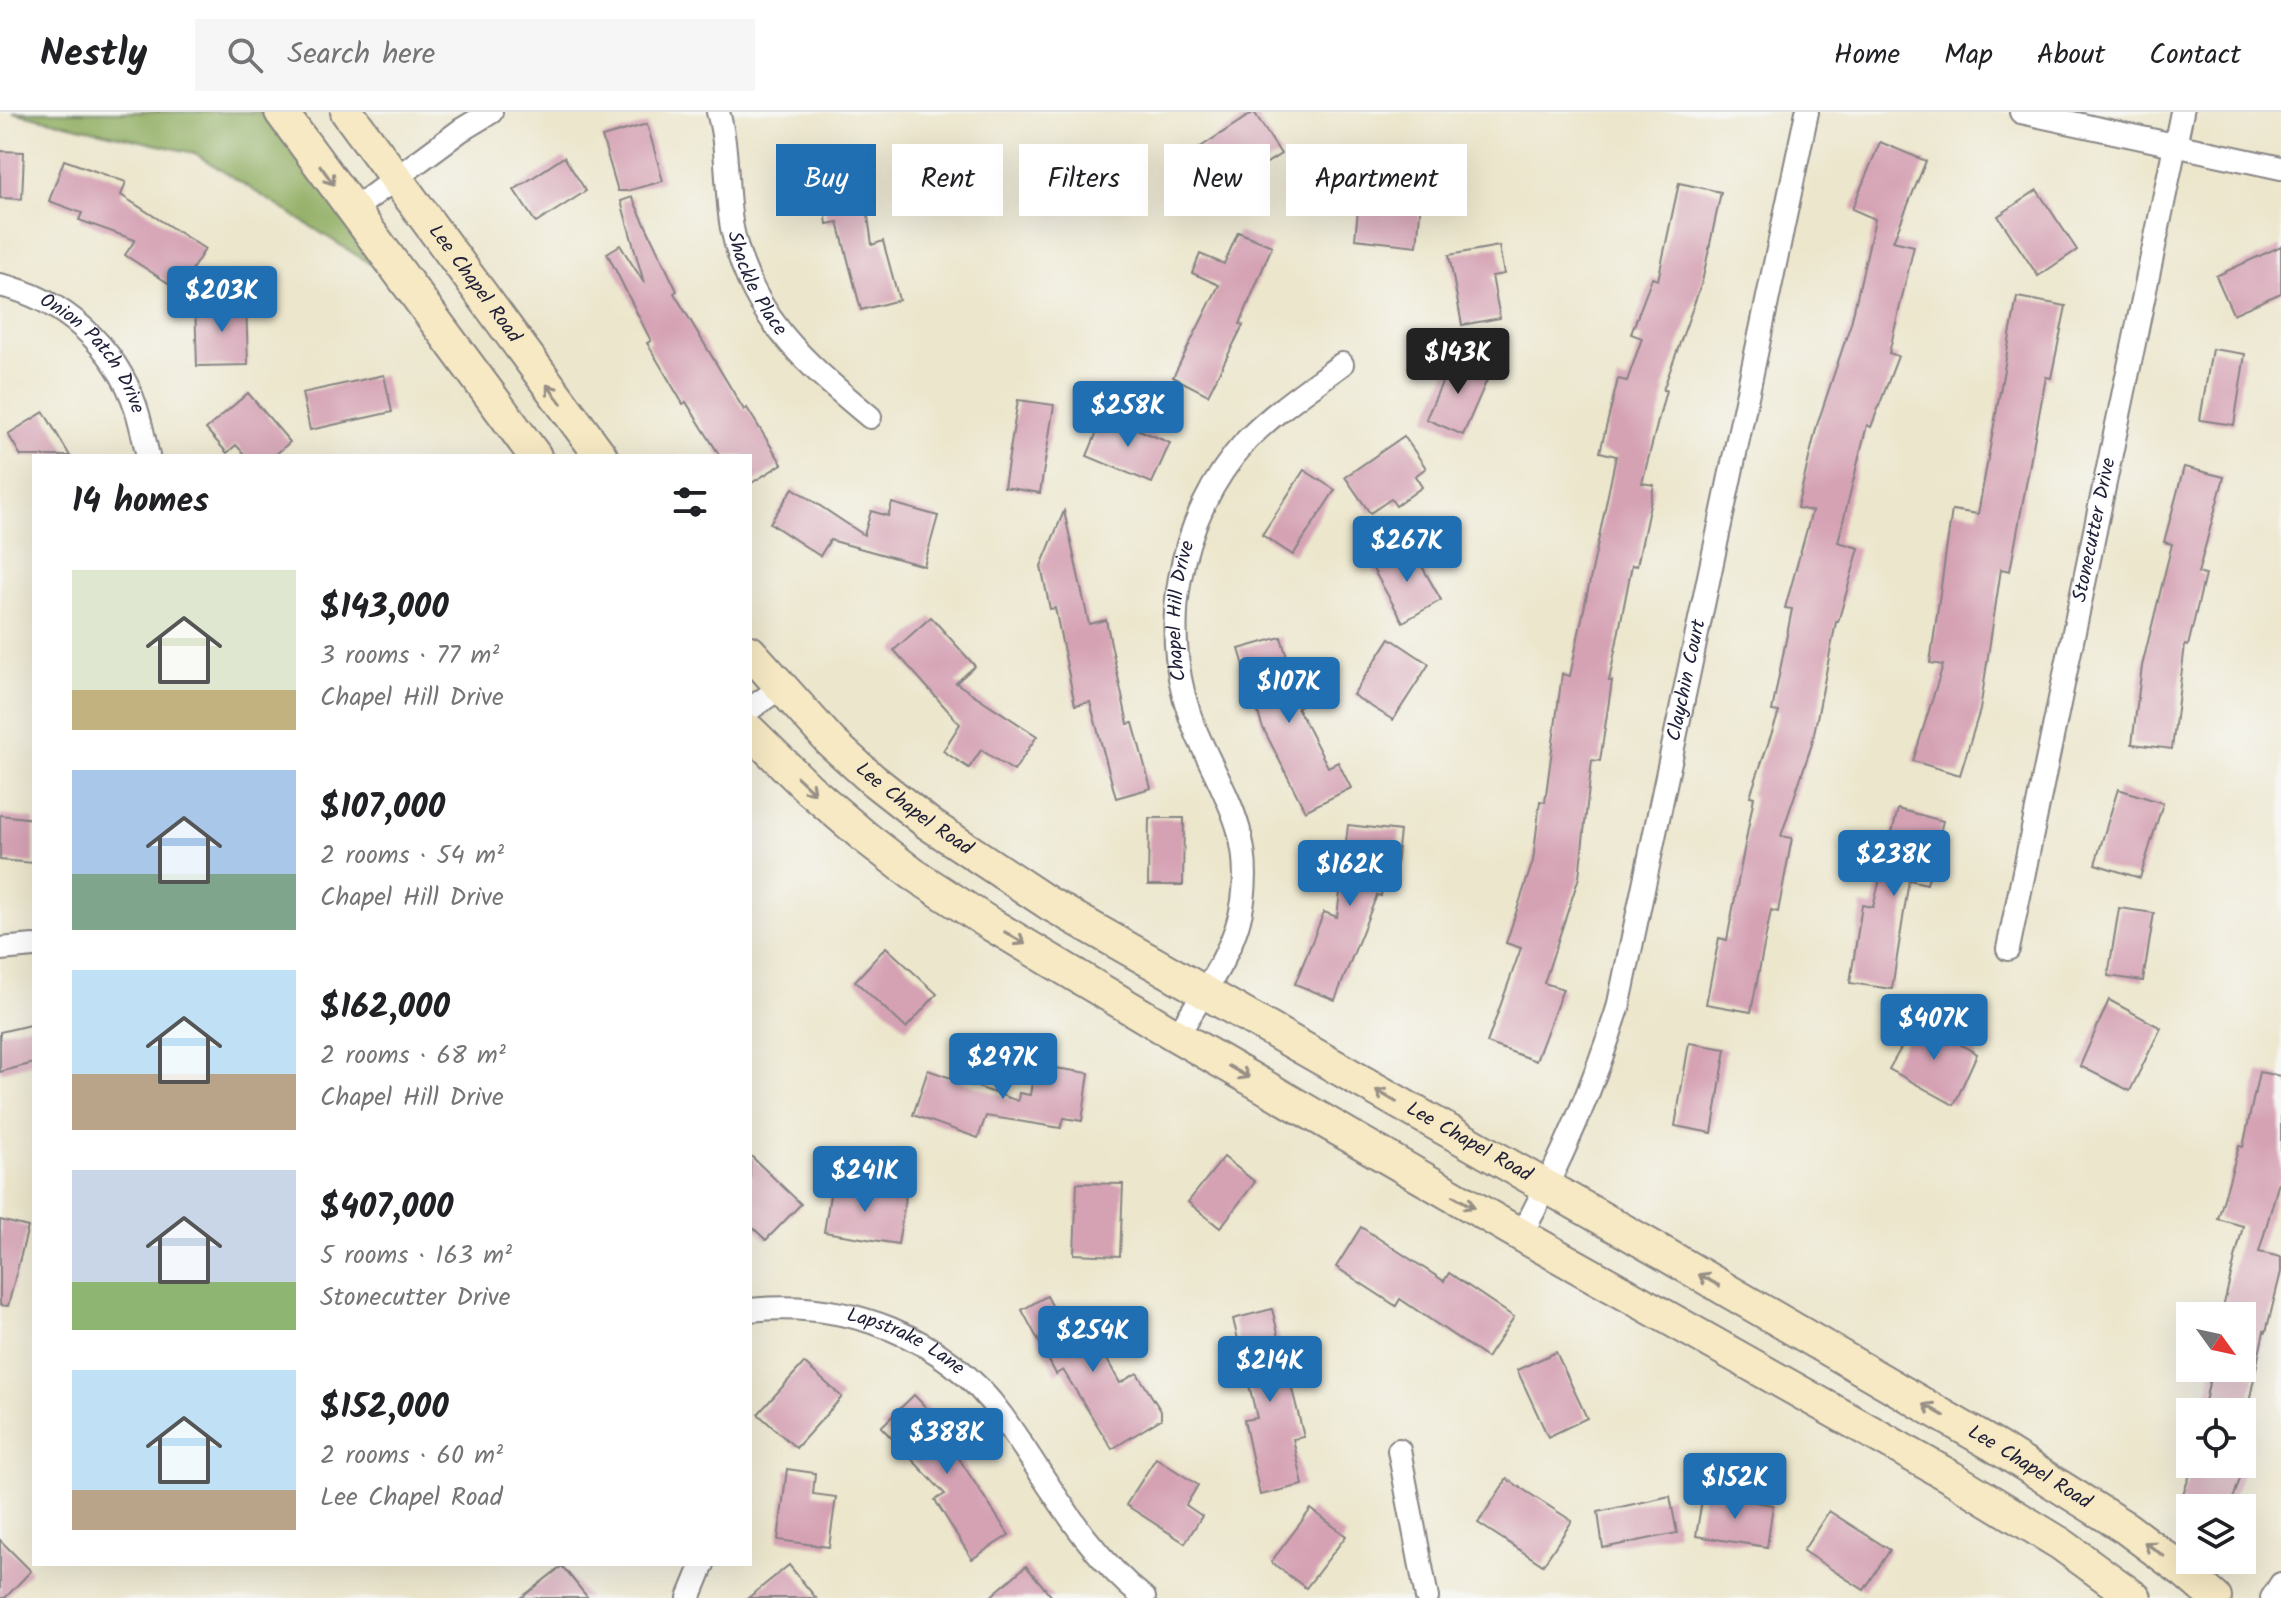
<!DOCTYPE html>
<meta charset="utf-8">
<style>
body{margin:0;font-family:Kalam,sans-serif;background:#f6f6f6;color:#202124;height:100vh;display:flex;flex-direction:column;font-size:30px;white-space:nowrap}
*{box-sizing:border-box;margin:0}
p{font-size:26px;color:#757577}
.icon{flex:none;width:44px;height:44px;fill:none;stroke:currentColor;stroke-width:2;stroke-linecap:round;stroke-linejoin:round}
.map{position:relative;flex:1;overflow:hidden}
.details{position:absolute;left:32px;top:342px;width:720px;height:1112px;display:flex;flex-direction:column;background:#fff;border-radius:0px;box-shadow:0 8px 32px #0002}
.details>*{flex:none}
.hud{position:absolute;left:776px;top:32px;width:760px;height:72px;display:flex;gap:16px}
.needle{width:52px;rotate:123deg}
.fabs{position:absolute;left:2176px;top:1190px;display:grid;gap:16px}
.fabs a{display:grid;place-items:center;width:80px;height:80px;border-radius:0px;background:#fff;box-shadow:0 8px 32px #0002;font-size:40px}
.price{position:absolute;translate:-50% -68px;padding:0 18px;border-radius:8px;background:#1f6fb2;color:#fff;font-size:26px;line-height:52px;filter:drop-shadow(0 2px 4px #0008)}
.price::after{content:'';position:absolute;left:50%;top:48px;width:24px;height:18px;margin-left:-12px;background:inherit;clip-path:polygon(0 0,100% 0,50% 100%)}
.price.selected{background:#222;color:#fff}
ul{padding:0;list-style:none}
li{display:flex;align-items:center;gap:24px;height:200px;padding:0 40px}
li span{display:grid;place-items:center;flex:none;width:224px;height:160px;border-radius:0px;color:#555}
li>.icon{margin-inline-start:auto}
span .icon{width:96px;height:96px;fill:#fffc;stroke-width:1}
li b{font-size:34px}
h2{display:flex;justify-content:space-between;align-items:center;height:96px;padding:0 40px;font-size:34px}
.tag{padding:0 28px;border-radius:0px;background:#fff;box-shadow:0 8px 32px #0002;font-size:28px;line-height:72px}
.tag.selected{background:#1f6fb2;color:#fff}
header{display:flex;align-items:center;gap:48px;box-sizing:border-box;height:112px;padding:0 40px;background:#fff;border-bottom:2px solid #e0e0e0}
header strong{font-size:38px}
nav{display:flex;gap:44px;margin-inline-start:auto;font-size:28px}
.search{width:560px;height:72px;background:#f6f6f6;display:flex;align-items:center;gap:20px;box-sizing:border-box;padding:0 28px;border-radius:0px;color:#757577;font-size:30px}
.map>svg:first-child{display:block}
.forest{fill:#8eac5f;stroke:#58674d;stroke-width:2}
.building{fill:#d5a2b4}
.lines{fill:none;stroke-linecap:round;stroke-linejoin:round}
.minor-casing{stroke:#878484;stroke-width:26}
.secondary-casing{stroke:#878484;stroke-width:36}
.minor{stroke:#fff;stroke-width:22}
.secondary{stroke:#f6e9c3;stroke-width:32}
.oneway{stroke:#978f86}
.labels{text-anchor:middle;dominant-baseline:central;stroke-width:8;stroke-linejoin:round;paint-order:stroke}
.street-label{font-size:20px;fill:#22223b;stroke:#f6f6f2}
</style>
<header>
<strong>Nestly</strong>
<div class="search"><svg class="icon" aria-label="search" viewBox="0 0 24 24"><circle cx="10" cy="10" r="6"/><path d="M15 15l6 6"/></svg>Search here</div>
<nav><a>Home</a><a>Map</a><a>About</a><a>Contact</a></nav>
</header>
<div class="map">
<svg width="2281" height="1486" viewBox="0 0 2281 1486">
<rect width="100%" height="100%" fill="#f6f6f2"/>
<filter id="ink" filterUnits="userSpaceOnUse"><feTurbulence type="fractalNoise" baseFrequency=".0125" numOctaves="2"/><feDisplacementMap in="SourceGraphic" scale="16" xChannelSelector="R" yChannelSelector="G"/><feConvolveMatrix kernelMatrix="1 2 1 2 8 2 1 2 1" color-interpolation-filters="sRGB"/></filter>
<filter id="wash" filterUnits="userSpaceOnUse"><feTurbulence type="fractalNoise" baseFrequency=".006" numOctaves="4" result="noise"/><feDisplacementMap in="SourceGraphic" scale="32" xChannelSelector="R" yChannelSelector="G"/><feGaussianBlur stdDeviation="1.8" result="paint"/><feColorMatrix in="noise" values="0 0 0 0 0 0 0 0 0 0 0 0 0 0 0 0 0 1.4 0 .05"/><feComposite in="paint" operator="in"/></filter>
<g filter="url(#wash)">
<rect width="100%" height="100%" fill="#ece6cc"/>
<path class="forest" d="M 12,0 L 261,0 L 399,170 L 194,41 Z"/>
<g id="blocks">
<g class="building">
<path d="M 1254,0 L 1281,42 L 1225,77 L 1199,36 Z"/>
<path d="M 647,12 L 663,69 L 627,79 L 618,79 L 602,25 Z"/>
<path d="M 1880,30 L 1926,49 L 1893,129 L 1914,134 L 1889,241 L 1898,244 L 1871,315 L 1867,313 L 1838,430 L 1859,436 L 1838,510 L 1836,510 L 1812,632 L 1781,724 L 1792,726 L 1778,800 L 1771,798 L 1751,900 L 1706,892 L 1719,826 L 1727,828 L 1754,685 L 1750,684 L 1779,600 L 1772,599 L 1792,497 L 1785,496 L 1812,399 L 1797,396 L 1817,313 L 1851,211 L 1875,107 L 1852,97 Z"/>
<path d="M 0,39 L 24,40 L 22,87 L 0,86 Z"/>
<path d="M 564,45 L 586,79 L 536,111 L 514,78 Z"/>
<path d="M 860,46 L 872,133 L 883,129 L 899,188 L 861,198 L 838,110 L 827,112 L 818,52 Z"/>
<path d="M 64,48 L 126,70 L 121,83 L 205,137 L 179,178 L 125,143 L 135,128 L 79,108 L 82,101 L 49,89 Z"/>
<path d="M 1679,71 L 1721,80 L 1702,170 L 1663,278 L 1666,278 L 1642,371 L 1654,373 L 1637,454 L 1632,453 L 1609,569 L 1612,569 L 1600,649 L 1592,648 L 1579,765 L 1544,871 L 1563,877 L 1536,949 L 1487,931 L 1521,836 L 1506,831 L 1533,749 L 1540,689 L 1545,690 L 1562,562 L 1570,564 L 1616,344 L 1600,340 L 1618,267 L 1627,269 L 1642,226 L 1631,222 L 1652,166 L 1658,168 Z"/>
<path d="M 2037,78 L 2077,138 L 2038,164 L 1998,104 Z"/>
<path d="M 1372,84 L 1421,89 L 1417,134 L 1355,127 L 1358,98 L 1371,99 Z"/>
<path d="M 632,85 L 677,179 L 674,181 L 744,298 L 747,296 L 782,352 L 750,372 L 750,344 L 720,344 L 686,290 L 683,292 L 647,231 L 651,229 L 607,141 L 620,133 L 644,171 L 621,89 Z"/>
<path d="M 1238,120 L 1272,134 L 1240,212 L 1243,213 L 1208,283 L 1173,265 L 1219,173 L 1192,161 L 1200,142 L 1224,152 Z"/>
<path d="M 1499,134 L 1504,162 L 1492,164 L 1500,206 L 1462,213 L 1449,143 Z"/>
<path d="M 2281,134 L 2281,181 L 2233,202 L 2216,164 Z"/>
<path d="M 2017,185 L 2066,194 L 2051,266 L 2046,265 L 2010,459 L 2001,457 L 1980,598 L 1960,663 L 1913,649 L 1943,553 L 1930,551 L 1952,398 L 1978,402 Z"/>
<path d="M 246,189 L 248,253 L 197,254 L 195,190 Z"/>
<path d="M 2212,237 L 2245,242 L 2234,313 L 2200,308 Z"/>
<path d="M 1453,245 L 1490,261 L 1463,323 L 1426,307 Z"/>
<path d="M 384,263 L 392,300 L 310,318 L 302,281 Z"/>
<path d="M 248,281 L 290,330 L 274,344 L 246,344 L 236,333 L 227,341 L 206,317 Z"/>
<path d="M 1018,288 L 1054,293 L 1040,381 L 1004,375 Z"/>
<path d="M 44,300 L 70,344 L 21,344 L 8,322 Z"/>
<path d="M 1104,303 L 1170,331 L 1152,371 L 1087,344 Z"/>
<path d="M 1404,324 L 1426,356 L 1415,364 L 1422,375 L 1396,394 L 1391,387 L 1370,401 L 1345,365 Z"/>
<path d="M 2184,355 L 2224,365 L 2198,461 L 2205,463 L 2188,534 L 2185,533 L 2172,637 L 2132,632 L 2142,554 L 2172,432 L 2164,430 Z"/>
<path d="M 1304,358 L 1335,378 L 1293,443 L 1262,423 Z"/>
<path d="M 793,376 L 864,423 L 871,399 L 888,404 L 892,391 L 938,404 L 924,454 L 830,428 L 820,444 L 770,411 Z"/>
<path d="M 1064,399 L 1089,512 L 1106,508 L 1128,612 L 1133,611 L 1151,676 L 1116,686 L 1090,590 L 1075,593 L 1055,496 L 1050,497 L 1041,454 Z"/>
<path d="M 1411,435 L 1441,488 L 1403,510 L 1373,457 Z"/>
<path d="M 931,505 L 975,554 L 956,571 L 1037,624 L 1014,659 L 981,638 L 969,656 L 943,639 L 960,612 L 894,538 Z"/>
<path d="M 1281,525 L 1301,593 L 1297,595 L 1328,655 L 1338,650 L 1351,676 L 1305,699 L 1262,614 L 1239,537 Z"/>
<path d="M 1390,526 L 1429,552 L 1393,608 L 1353,583 Z"/>
<path d="M 2118,677 L 2163,691 L 2140,766 L 2095,752 Z"/>
<path d="M 1898,697 L 1943,709 L 1927,772 L 1909,768 L 1892,877 L 1850,871 L 1862,793 L 1873,795 Z"/>
<path d="M 0,703 L 34,707 L 34,751 L 0,748 Z"/>
<path d="M 1149,706 L 1184,706 L 1183,773 L 1148,773 Z"/>
<path d="M 1348,713 L 1400,719 L 1395,763 L 1384,761 L 1381,784 L 1377,783 L 1335,888 L 1295,872 L 1324,800 L 1337,805 Z"/>
<path d="M 2119,796 L 2154,801 L 2143,869 L 2108,864 Z"/>
<path d="M 886,835 L 937,882 L 906,916 L 855,869 Z"/>
<path d="M 2109,888 L 2161,916 L 2130,979 L 2080,954 Z"/>
<path d="M 1917,908 L 1977,942 L 1954,993 L 1889,957 Z"/>
<path d="M 34,912 L 34,951 L 0,960 L 0,920 Z"/>
<path d="M 1689,931 L 1726,937 L 1712,1021 L 1675,1014 Z"/>
<path d="M 1035,953 L 1089,961 L 1082,1009 L 1064,1006 L 1061,1016 L 986,1004 L 978,1026 L 913,1003 L 928,958 L 1018,989 L 1019,981 L 1030,983 Z"/>
<path d="M 2259,960 L 2281,964 L 2281,1063 L 2259,1140 L 2281,1145 L 2281,1160 L 2266,1220 L 2264,1219 L 2247,1300 L 2203,1300 L 2212,1256 L 2242,1256 L 2242,1204 L 2221,1204 L 2243,1114 L 2218,1107 L 2239,1034 L 2243,1035 Z"/>
<path d="M 750,1043 L 801,1092 L 766,1128 L 750,1113 Z"/>
<path d="M 1224,1045 L 1255,1070 L 1220,1116 L 1188,1090 Z"/>
<path d="M 832,1071 L 906,1083 L 898,1132 L 824,1120 Z"/>
<path d="M 1077,1071 L 1123,1072 L 1120,1144 L 1074,1142 Z"/>
<path d="M 0,1108 L 28,1115 L 8,1194 L 0,1193 Z"/>
<path d="M 1361,1115 L 1444,1169 L 1449,1161 L 1514,1205 L 1487,1246 L 1400,1187 L 1396,1194 L 1336,1155 Z"/>
<path d="M 1047,1184 L 1059,1207 L 1079,1197 L 1120,1271 L 1137,1261 L 1161,1299 L 1161,1307 L 1112,1337 L 1063,1258 L 1056,1262 L 1022,1198 Z"/>
<path d="M 1272,1197 L 1304,1325 L 1293,1327 L 1303,1373 L 1260,1383 L 1244,1308 L 1257,1306 L 1233,1207 Z"/>
<path d="M 1556,1240 L 1587,1306 L 1548,1325 L 1517,1258 Z"/>
<path d="M 804,1251 L 842,1285 L 796,1336 L 758,1302 Z"/>
<path d="M 914,1283 L 964,1335 L 956,1342 L 1009,1423 L 972,1447 L 935,1388 L 945,1382 L 881,1315 Z"/>
<path d="M 1156,1346 L 1198,1373 L 1186,1393 L 1202,1404 L 1185,1431 L 1126,1393 Z"/>
<path d="M 2194,1352 L 2245,1352 L 2230,1396 L 2195,1396 L 2180,1390 Z"/>
<path d="M 787,1357 L 815,1361 L 813,1382 L 836,1385 L 829,1435 L 778,1428 Z"/>
<path d="M 1507,1367 L 1572,1409 L 1543,1453 L 1478,1411 Z"/>
<path d="M 1703,1382 L 1773,1393 L 1767,1435 L 1696,1424 Z"/>
<path d="M 1670,1384 L 1677,1421 L 1603,1436 L 1598,1400 Z"/>
<path d="M 1311,1397 L 1346,1424 L 1306,1476 L 1271,1450 Z"/>
<path d="M 1829,1399 L 1890,1438 L 1864,1478 L 1803,1439 Z"/>
<path d="M 0,1428 L 31,1459 L 5,1486 L 0,1486 Z"/>
<path d="M 789,1453 L 816,1486 L 748,1486 Z"/>
<path d="M 562,1454 L 588,1486 L 521,1486 Z"/>
<path d="M 1026,1454 L 1053,1486 L 989,1486 Z"/>
</g>
</g>
</g>
<g filter="url(#ink)">
<use href="#blocks" fill-opacity="0" stroke="#878484" stroke-width="2"/>
<g class="lines">
<defs>
<g id="minor">
<path id="s1" d="M 718,0 C 729,38 725,77 732,116 C 750,204 804,250 870,305"/>
<path d="M 2021,0 L 2281,56"/>
<path d="M 353,98 L 461,18 L 491,0"/>
<path id="s2" d="M 0,173 C 63,187 116,235 136,296 C 141,311 144,328 148,344"/>
<path d="M 750,597 L 781,575"/>
<path d="M 0,837 L 34,834"/>
<path id="s3" d="M 2008,837 L 2182,0"/>
<path id="s4" d="M 1177,924 C 1202,882 1236,838 1243,789 C 1253,720 1223,681 1197,622 C 1155,525 1176,406 1247,328 C 1275,299 1310,276 1342,252"/>
<path id="s5" d="M 1521,1123 C 1561,1050 1593,975 1618,896 L 1807,0"/>
<path id="s6" d="M 750,1198 C 847,1188 944,1223 1002,1304 C 1047,1367 1082,1437 1144,1486"/>
<path d="M 1399,1338 L 1427,1486"/>
<path d="M 689,1486 L 703,1452"/>
<path d="M 2272,1486 L 2281,1472"/>
</g>
<g id="secondary">
<path d="M 281,0 L 535,344"/>
<path id="s7" d="M 347,0 L 601,344"/>
<path id="s8" d="M 750,540 L 831,630 L 873,668 L 929,712 L 1048,791 L 1663,1141 L 1995,1334 L 2126,1416 L 2185,1460 L 2215,1486"/>
<path d="M 750,619 L 809,677 L 865,725 L 913,762 L 992,813 L 1177,924 L 1521,1123 L 1951,1365 L 2061,1432 L 2135,1486"/>
</g>
</defs>
<use href="#minor" class="minor-casing"/>
<use href="#secondary" class="secondary-casing"/>
<use href="#minor" class="minor"/>
<use href="#secondary" class="secondary"/>
</g>
<defs><path id="oneway-shaft" d="M-6 0H5M1.5-3L5.5 0L1.5 3" fill="none" stroke-width="1.6" stroke-linecap="round" stroke-linejoin="round" transform="scale(2)"/></defs>
<g class="oneway">
<use href="#oneway-shaft" transform="translate(327 63) rotate(54)"/>
<use href="#oneway-shaft" transform="translate(554 282) rotate(-127)"/>
<use href="#oneway-shaft" transform="translate(806 673) rotate(43)"/>
<use href="#oneway-shaft" transform="translate(1015 826) rotate(31)"/>
<use href="#oneway-shaft" transform="translate(1239 960) rotate(30)"/>
<use href="#oneway-shaft" transform="translate(1386 984) rotate(-150)"/>
<use href="#oneway-shaft" transform="translate(1464 1090) rotate(30)"/>
<use href="#oneway-shaft" transform="translate(1709 1168) rotate(-150)"/>
<use href="#oneway-shaft" transform="translate(1934 1298) rotate(-150)"/>
<use href="#oneway-shaft" transform="translate(2154 1437) rotate(-144)"/>
</g>
</g>
<g class="labels">
<g class="street-label">
<text stroke="none"><textPath href="#s1" startOffset="178">Shackle Place</textPath></text>
<text stroke="none"><textPath href="#s7" startOffset="214">Lee Chapel Road</textPath></text>
<text stroke="none"><textPath href="#s2" startOffset="120">Onion Patch Drive</textPath></text>
<text stroke="none"><textPath href="#s3" startOffset="428">Stonecutter Drive</textPath></text>
<text stroke="none"><textPath href="#s4" startOffset="454">Chapel Hill Drive</textPath></text>
<text stroke="none"><textPath href="#s5" startOffset="582">Claychin Court</textPath></text>
<text stroke="none"><textPath href="#s8" startOffset="228">Lee Chapel Road</textPath></text>
<text stroke="none"><textPath href="#s8" startOffset="876">Lee Chapel Road</textPath></text>
<text stroke="none"><textPath href="#s6" startOffset="162">Lapstrake Lane</textPath></text>
<text stroke="none"><textPath href="#s8" startOffset="1524">Lee Chapel Road</textPath></text>
</g>
</g>
</svg>
<div class="fabs">
<a><svg class="needle" viewBox="-14 -14 28 28"><path d="M0-13l5 13h-10z" fill="#e53935"/><path d="M0 13l5-13h-10z" fill="#757577"/></svg></a>
<a><svg class="icon" aria-label="locate" viewBox="0 0 24 24"><circle cx="12" cy="12" r="6"/><path d="M12 2v4M12 18v4M2 12h4M18 12h4"/></svg></a>
<a><svg class="icon" aria-label="layers" viewBox="0 0 24 24"><path d="M12 4l9 5-9 5-9-5zM3 14l9 5 9-5"/></svg></a>
</div>
<b class="price" style="left:222px;top:222px">$203K</b>
<b class="price selected" style="left:1458px;top:284px">$143K</b>
<b class="price" style="left:1128px;top:337px">$258K</b>
<b class="price" style="left:1407px;top:472px">$267K</b>
<b class="price" style="left:1289px;top:613px">$107K</b>
<b class="price" style="left:1894px;top:786px">$238K</b>
<b class="price" style="left:1350px;top:796px">$162K</b>
<b class="price" style="left:1934px;top:950px">$407K</b>
<b class="price" style="left:1003px;top:989px">$297K</b>
<b class="price" style="left:865px;top:1102px">$241K</b>
<b class="price" style="left:1093px;top:1262px">$254K</b>
<b class="price" style="left:1270px;top:1292px">$214K</b>
<b class="price" style="left:947px;top:1364px">$388K</b>
<b class="price" style="left:1735px;top:1409px">$152K</b>
<div class="hud">
<a class="tag selected">Buy</a>
<a class="tag">Rent</a>
<a class="tag">Filters</a>
<a class="tag">New</a>
<a class="tag">Apartment</a>
</div>
<section class="details">
<h2>14 homes<svg class="icon" aria-label="filters" viewBox="0 0 24 24"><path d="M4 7h16M4 17h16"/><circle cx="9" cy="7" r="2"/><circle cx="15" cy="17" r="2"/></svg></h2>
<ul>
<li><span style="background:linear-gradient(#dfe7d0 75%,#c2b280 0)"><svg class="icon" aria-label="home" viewBox="0 0 24 24"><path d="M3 11l9-7 9 7M6 9v11h12V9"/></svg></span><div><b>$143,000</b><p>3 rooms · 77 m²</p><p>Chapel Hill Drive</p></div></li>
<li><span style="background:linear-gradient(#a9c7e8 65%,#7fa58c 0)"><svg class="icon" aria-label="home" viewBox="0 0 24 24"><path d="M3 11l9-7 9 7M6 9v11h12V9"/></svg></span><div><b>$107,000</b><p>2 rooms · 54 m²</p><p>Chapel Hill Drive</p></div></li>
<li><span style="background:linear-gradient(#bfe0f5 65%,#b9a48a 0)"><svg class="icon" aria-label="home" viewBox="0 0 24 24"><path d="M3 11l9-7 9 7M6 9v11h12V9"/></svg></span><div><b>$162,000</b><p>2 rooms · 68 m²</p><p>Chapel Hill Drive</p></div></li>
<li><span style="background:linear-gradient(#c9d6e8 70%,#8fb573 0)"><svg class="icon" aria-label="home" viewBox="0 0 24 24"><path d="M3 11l9-7 9 7M6 9v11h12V9"/></svg></span><div><b>$407,000</b><p>5 rooms · 163 m²</p><p>Stonecutter Drive</p></div></li>
<li><span style="background:linear-gradient(#bfe0f5 75%,#b9a48a 0)"><svg class="icon" aria-label="home" viewBox="0 0 24 24"><path d="M3 11l9-7 9 7M6 9v11h12V9"/></svg></span><div><b>$152,000</b><p>2 rooms · 60 m²</p><p>Lee Chapel Road</p></div></li>
</ul>
</section>
</div>
